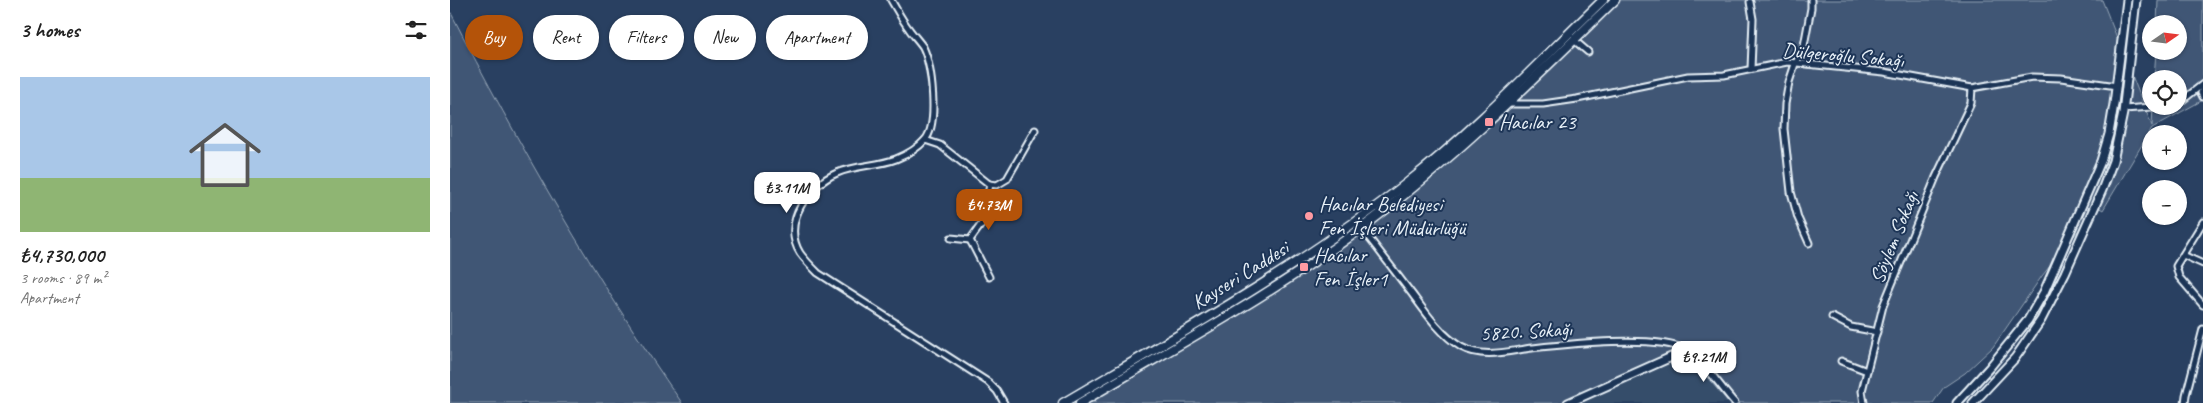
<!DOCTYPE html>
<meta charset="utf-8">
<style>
body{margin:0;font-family:Caveat,sans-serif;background:#f6f6f6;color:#222;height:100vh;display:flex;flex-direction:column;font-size:19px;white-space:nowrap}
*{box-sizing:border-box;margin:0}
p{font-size:16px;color:#767676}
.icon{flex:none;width:28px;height:28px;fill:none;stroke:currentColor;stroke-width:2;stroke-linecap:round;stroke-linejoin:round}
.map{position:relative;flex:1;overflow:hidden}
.drawer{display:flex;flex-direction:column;background:#fff;width:450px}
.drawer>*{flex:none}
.banner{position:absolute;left:15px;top:15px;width:475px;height:45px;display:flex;gap:10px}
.needle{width:32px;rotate:76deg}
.controls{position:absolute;left:1692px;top:15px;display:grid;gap:10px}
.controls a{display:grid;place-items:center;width:45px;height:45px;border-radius:50%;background:#fff;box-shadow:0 1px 4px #0004;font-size:25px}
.price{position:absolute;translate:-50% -42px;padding:0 11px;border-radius:10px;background:#fff;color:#222;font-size:16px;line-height:32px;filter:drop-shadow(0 1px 2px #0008)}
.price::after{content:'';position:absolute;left:50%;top:30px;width:15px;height:11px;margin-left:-8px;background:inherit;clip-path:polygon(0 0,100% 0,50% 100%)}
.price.current{background:#b45309;color:#fff}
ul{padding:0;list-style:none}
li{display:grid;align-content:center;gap:10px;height:265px;padding:0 20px}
li span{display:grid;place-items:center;height:155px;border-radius:0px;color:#555}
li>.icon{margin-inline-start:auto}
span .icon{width:90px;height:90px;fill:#fffc;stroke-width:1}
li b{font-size:21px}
h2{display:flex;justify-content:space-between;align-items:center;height:60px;padding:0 20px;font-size:21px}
.pill{padding:0 18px;border-radius:22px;background:#fff;box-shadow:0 1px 4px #0004;font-size:18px;line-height:45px}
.pill.current{background:#b45309;color:#fff}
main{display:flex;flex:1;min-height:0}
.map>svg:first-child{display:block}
.built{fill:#364d6b}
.green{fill:#415774;stroke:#94a4b6}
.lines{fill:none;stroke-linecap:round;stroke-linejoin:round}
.street-casing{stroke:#e8f1f8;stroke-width:9}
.secondary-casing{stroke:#e8f1f8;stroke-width:11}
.primary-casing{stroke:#e8f1f8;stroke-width:11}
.street{stroke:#1d3557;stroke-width:5}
.secondary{stroke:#1d3557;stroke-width:7}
.primary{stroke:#1d3557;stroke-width:8}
.poi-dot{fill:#ff9aa2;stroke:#1d3557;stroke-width:2}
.labels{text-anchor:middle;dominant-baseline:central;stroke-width:4;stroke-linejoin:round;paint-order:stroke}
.street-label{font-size:21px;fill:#e8f1f8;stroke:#1d3557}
.poi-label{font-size:21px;fill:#e8f1f8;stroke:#1d3557;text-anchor:start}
</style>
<main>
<section class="drawer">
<h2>3 homes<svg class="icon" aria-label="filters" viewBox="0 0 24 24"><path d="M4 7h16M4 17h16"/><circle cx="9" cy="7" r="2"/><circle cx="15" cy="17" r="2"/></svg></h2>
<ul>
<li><span style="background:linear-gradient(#a9c7e8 65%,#8fb573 0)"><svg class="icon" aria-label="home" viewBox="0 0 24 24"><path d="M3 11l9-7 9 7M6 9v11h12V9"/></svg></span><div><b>₺4,730,000</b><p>3 rooms · 89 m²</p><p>Apartment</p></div></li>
</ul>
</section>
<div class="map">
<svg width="1753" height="403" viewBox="0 0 1753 403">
<rect width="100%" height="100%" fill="#294061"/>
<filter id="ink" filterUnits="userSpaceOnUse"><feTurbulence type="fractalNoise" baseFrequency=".02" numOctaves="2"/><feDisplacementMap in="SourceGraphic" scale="10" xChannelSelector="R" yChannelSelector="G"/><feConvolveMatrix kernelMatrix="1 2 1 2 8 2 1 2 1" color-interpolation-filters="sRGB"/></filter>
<g filter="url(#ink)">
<path class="built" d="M 1233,357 L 1240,357 L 1279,403 L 1127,403 Z"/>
<g class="green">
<path d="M 1159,0 L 1652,0 L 1702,126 L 1703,106 L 1729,106 L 1729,79 L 1704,79 L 1706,51 L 1729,51 L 1729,24 L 1707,24 L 1708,0 L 1753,0 L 1753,100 L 1702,128 L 1653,210 L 1648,207 L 1643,208 L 1628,231 L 1592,276 L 1543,347 L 1515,373 L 1494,387 L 1483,403 L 1279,403 L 1240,357 L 1233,357 L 1127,403 L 617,403 L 855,260 L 1053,103 Z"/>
<path d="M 0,11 C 69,146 145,278 232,403 L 0,403 Z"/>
</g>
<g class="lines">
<defs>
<g id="street">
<path d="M 441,0 C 447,10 452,20 459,29 C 463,35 469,41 473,47 C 482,66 489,124 475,140 C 468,148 456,155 446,159 C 428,166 406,165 387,173 C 359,185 331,222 350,253 C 355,260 362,267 368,273 L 538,382 L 547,391 L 554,403"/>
<path d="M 1300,2 L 1303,19 L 1301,69"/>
<path d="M 1124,40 L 1138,52"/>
<path d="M 1753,88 L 1751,93 L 1753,97"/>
<path d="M 1729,103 L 1753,84"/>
<path d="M 1058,104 L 1093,104 L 1127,99 L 1238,76 L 1274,75 L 1337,62 L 1434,72 L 1522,88 L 1582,77 L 1611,78 L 1667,86"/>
<path d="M 1674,109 L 1715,106"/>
<path d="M 475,140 L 490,145 L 539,184 L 547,185 L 557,179 L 585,130"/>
<path d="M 1753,222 L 1726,266 L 1729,277 L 1753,305"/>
<path d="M 911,228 C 929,250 945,272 962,294 C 976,313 991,335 1011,347 C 1033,359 1059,351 1082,348 C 1118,344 1206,334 1236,350 C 1253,359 1271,388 1285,403"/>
<path d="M 501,238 L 520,240"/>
<path d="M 1359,243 L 1348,218 L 1341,192 L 1334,129 L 1335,104 L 1339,82 L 1345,64 L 1353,51 L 1361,8 L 1361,0"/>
<path d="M 1733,255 L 1753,264"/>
<path d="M 539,277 L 520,240 L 533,222 L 540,184"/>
<path d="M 1382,317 L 1401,327 L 1427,332"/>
<path d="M 1391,361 L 1417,371"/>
<path d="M 1414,403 L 1412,391 L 1433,306 L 1486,177 L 1521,103 L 1522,88"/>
<path d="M 1735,403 L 1736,395 L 1753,329"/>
</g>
<g id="secondary">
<path d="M 1118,403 L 1237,350"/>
<path d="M 1507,403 L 1540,367 L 1578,320 L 1594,292 L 1651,161 L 1659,134 L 1664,104 L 1677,0"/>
<path d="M 1523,403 L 1565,358 L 1591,320 L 1615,273 L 1652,190 L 1663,161 L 1673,113 L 1686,0"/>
</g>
<g id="primary">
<path d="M 613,403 C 730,334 850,267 957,183 C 1027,128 1089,62 1153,0"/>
<path d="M 630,403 C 724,347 825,293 913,227 C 1004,159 1084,79 1165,0"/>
</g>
</defs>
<use href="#street" class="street-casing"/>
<use href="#secondary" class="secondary-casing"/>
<use href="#primary" class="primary-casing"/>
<use href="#street" class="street"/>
<use href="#secondary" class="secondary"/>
<use href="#primary" class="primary"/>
</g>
</g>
<g class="poi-dot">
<rect x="1034" y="117" width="10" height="10" rx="2.5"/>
<circle cx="859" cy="216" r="5"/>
<rect x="849" y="262" width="10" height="10" rx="2.5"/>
</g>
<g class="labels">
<g class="street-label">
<text transform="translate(1393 55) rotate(5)">Dülgeroğlu Sokağı</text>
<text transform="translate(1444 237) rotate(-68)">Söylem Sokağı</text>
<text transform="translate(790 275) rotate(-32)">Kayseri Caddesi</text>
<text transform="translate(1076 331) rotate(-3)">5820. Sokağı</text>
</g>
<g class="poi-label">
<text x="1049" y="122">Hacılar 23</text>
<text x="869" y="204">Hacılar Belediyesi<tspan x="869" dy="24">Fen İşleri Müdürlüğü</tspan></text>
<text x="864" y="255">Hacılar<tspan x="864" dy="24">Fen İşler1</tspan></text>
</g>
</g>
</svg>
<div class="controls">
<a><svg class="needle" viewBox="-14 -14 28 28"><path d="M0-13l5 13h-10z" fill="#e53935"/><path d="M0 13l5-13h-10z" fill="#767676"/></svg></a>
<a><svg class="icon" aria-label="locate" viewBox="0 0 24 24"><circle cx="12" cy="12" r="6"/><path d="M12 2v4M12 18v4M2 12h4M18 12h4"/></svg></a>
<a>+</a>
<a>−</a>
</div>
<b class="price" style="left:337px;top:214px">₺3.11M</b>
<b class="price current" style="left:539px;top:231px">₺4.73M</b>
<b class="price" style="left:1254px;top:383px">₺9.21M</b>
<div class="banner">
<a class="pill current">Buy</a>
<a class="pill">Rent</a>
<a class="pill">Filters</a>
<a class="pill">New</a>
<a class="pill">Apartment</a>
</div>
</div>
</main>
